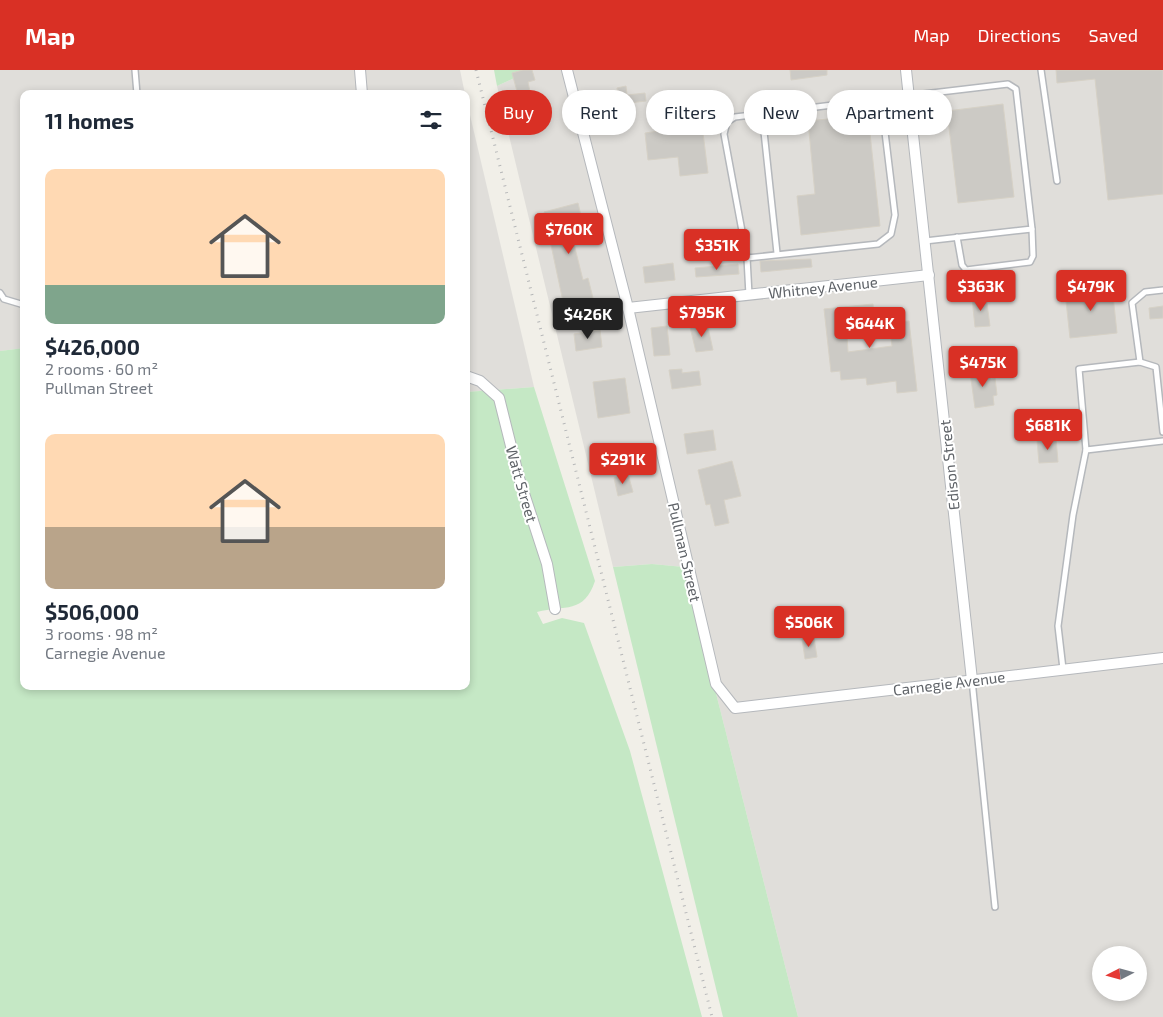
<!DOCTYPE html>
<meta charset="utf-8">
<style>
body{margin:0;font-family:"Exo 2",sans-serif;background:#f2f2f3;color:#1f2937;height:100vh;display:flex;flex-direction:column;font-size:19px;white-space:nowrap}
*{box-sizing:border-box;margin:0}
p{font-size:16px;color:#747a83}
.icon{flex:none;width:28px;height:28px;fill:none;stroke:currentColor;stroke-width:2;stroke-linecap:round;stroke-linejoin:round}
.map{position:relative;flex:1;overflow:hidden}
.sheet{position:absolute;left:20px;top:20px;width:450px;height:600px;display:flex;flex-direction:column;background:#fff;border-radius:10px;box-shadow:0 2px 8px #0003}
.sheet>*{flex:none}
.top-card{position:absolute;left:485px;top:20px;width:475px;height:45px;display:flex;gap:10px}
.needle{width:32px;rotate:264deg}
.tools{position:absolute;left:1092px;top:876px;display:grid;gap:10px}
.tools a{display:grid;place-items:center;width:55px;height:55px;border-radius:50%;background:#fff;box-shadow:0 2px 8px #0003;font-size:25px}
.price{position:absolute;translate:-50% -42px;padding:0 11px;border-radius:5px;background:#d93025;color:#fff;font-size:16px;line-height:32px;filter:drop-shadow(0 1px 2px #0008)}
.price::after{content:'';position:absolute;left:50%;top:30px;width:15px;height:11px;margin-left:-8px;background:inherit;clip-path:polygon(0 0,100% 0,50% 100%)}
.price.active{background:#222;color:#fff}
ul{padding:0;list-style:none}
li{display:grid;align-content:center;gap:10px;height:265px;padding:0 25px}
li span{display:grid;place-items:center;height:155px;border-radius:10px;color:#555}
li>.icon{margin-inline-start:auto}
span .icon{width:90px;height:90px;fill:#fffc;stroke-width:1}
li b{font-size:21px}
h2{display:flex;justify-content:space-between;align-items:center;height:60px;padding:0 25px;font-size:21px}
.tag{padding:0 18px;border-radius:22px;background:#fff;box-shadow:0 2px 8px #0003;font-size:18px;line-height:45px}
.tag.active{background:#d93025;color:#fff}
header{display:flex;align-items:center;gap:30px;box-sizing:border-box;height:70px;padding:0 25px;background:#d93025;color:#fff}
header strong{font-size:24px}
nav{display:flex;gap:28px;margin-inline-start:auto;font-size:18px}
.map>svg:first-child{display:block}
.industrial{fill:#e0deda;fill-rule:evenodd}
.green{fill:#c5e8c5}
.building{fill:#cccac5;stroke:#d6d1c6}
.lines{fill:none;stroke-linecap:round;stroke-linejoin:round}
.lane-casing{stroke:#b5b8bc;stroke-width:8}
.street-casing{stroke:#b5b8bc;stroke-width:12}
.lane{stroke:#fff;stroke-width:5}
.street{stroke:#fff;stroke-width:10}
.rail{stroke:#b6b7b8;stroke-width:3;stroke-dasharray:1 6;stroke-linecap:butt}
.labels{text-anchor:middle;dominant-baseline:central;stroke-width:4;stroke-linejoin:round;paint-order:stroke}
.street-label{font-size:15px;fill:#5f6368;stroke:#fff}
</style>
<header>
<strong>Map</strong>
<nav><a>Map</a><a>Directions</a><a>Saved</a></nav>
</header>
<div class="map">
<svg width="1163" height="947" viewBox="0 0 1163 947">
<rect width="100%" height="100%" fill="#f1efe8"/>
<g class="industrial">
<path d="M 0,0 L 460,0 L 465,24 L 24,24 L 24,278 L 0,281 Z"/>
<path d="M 532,0 L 1163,0 L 1163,947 L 798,947 L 684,497 L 652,494 L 613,497 L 497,16 ZM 1101,885 L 1139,885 L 1139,922 L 1101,922 Z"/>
<path d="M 466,28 L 534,317 L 466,322 Z"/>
</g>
<g class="green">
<path d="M 494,0 L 532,0 L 497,16 Z"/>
<path d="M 24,278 L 24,616 L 466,616 L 466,322 L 534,317 L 595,511 C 584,544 565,535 537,542 L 543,554 L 562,548 L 584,553 L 630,681 L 702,947 L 0,947 L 0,281 Z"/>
<path d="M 652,494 L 684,497 L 798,947 L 723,947 L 613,497 Z"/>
</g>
<g class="building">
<path d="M 523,0 L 532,0 L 535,10 L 528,12 L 530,22 L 518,25 L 512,3 Z"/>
<path d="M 790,0 L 827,0 L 827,5 L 791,10 Z"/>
<path d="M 1056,0 L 1163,0 L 1163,124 L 1108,130 L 1095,9 L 1057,13 Z"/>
<path d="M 626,16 L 627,25 L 645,23 L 646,31 L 620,34 L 617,18 Z"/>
<path d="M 1003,34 L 1014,127 L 958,133 L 947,41 Z"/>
<path d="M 868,45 L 880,156 L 801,165 L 797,126 L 815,124 L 808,51 Z"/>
<path d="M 702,55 L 708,103 L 680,106 L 678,87 L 648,90 L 645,63 Z"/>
<path d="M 578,133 L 587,171 L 574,174 L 583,210 L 588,208 L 593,228 L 590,229 L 591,235 L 565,241 L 544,142 Z"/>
<path d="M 811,189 L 812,197 L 761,202 L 760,191 Z"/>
<path d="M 673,193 L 675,210 L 645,213 L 643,197 Z"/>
<path d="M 738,194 L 739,204 L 696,207 L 695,198 Z"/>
<path d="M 1112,216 L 1117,263 L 1070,268 L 1065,222 Z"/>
<path d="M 986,226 L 990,256 L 975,257 L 972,228 Z"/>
<path d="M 873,234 L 876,262 L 847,266 L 848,282 L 892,276 L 889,253 L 909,251 L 917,321 L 897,323 L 896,311 L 867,315 L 866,308 L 841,310 L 840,301 L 831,302 L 824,239 Z"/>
<path d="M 1163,236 L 1163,248 L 1150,249 L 1149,238 Z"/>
<path d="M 707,253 L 713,280 L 696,282 L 690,257 Z"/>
<path d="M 667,256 L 670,285 L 654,286 L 651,258 Z"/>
<path d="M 600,260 L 602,277 L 576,281 L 574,264 Z"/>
<path d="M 682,299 L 682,303 L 699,301 L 701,315 L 672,319 L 669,300 Z"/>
<path d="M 990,299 L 991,309 L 995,308 L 997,325 L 993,326 L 994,335 L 975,338 L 970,302 Z"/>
<path d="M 625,308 L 630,343 L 598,348 L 593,312 Z"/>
<path d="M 713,360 L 716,380 L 687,384 L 684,364 Z"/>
<path d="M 1056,368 L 1058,392 L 1039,393 L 1037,370 Z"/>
<path d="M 732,391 L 741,426 L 724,430 L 729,453 L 715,456 L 710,434 L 706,435 L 698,400 Z"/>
<path d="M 628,404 L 633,422 L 618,426 L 614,408 Z"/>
<path d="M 814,568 L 817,587 L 805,589 L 802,569 Z"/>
</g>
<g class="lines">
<defs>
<g id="lane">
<path d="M 135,0 L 137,24"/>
<path d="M 1041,0 L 1057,111"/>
<path d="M 762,43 L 777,183"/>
<path d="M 957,167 L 962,195 L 966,200 L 1030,192 L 1033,186 L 1032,159"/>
<path d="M 747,188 L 724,64 L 727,52 L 735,47 L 881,29"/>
<path d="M 0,223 L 4,229 L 24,235"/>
<path d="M 749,225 L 747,188 L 878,174 L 891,164 L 895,145 L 881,29 L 1008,14 L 1016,19 L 1032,159 L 925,171"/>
<path d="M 1140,292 L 1132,233 L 1145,222 L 1163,220"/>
<path d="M 1163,362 L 1156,297 L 1140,292 L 1079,299 L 1086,380 L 1163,371"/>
<path d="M 1063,599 L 1058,556 L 1073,445 L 1086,380"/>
<path d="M 972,610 L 995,837"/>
</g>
<g id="street">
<path d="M 360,0 L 362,24"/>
<path d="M 567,0 L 628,238 L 716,614 L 735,638 L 1163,588"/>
<path d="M 906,0 L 972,610"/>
<path d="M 628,238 L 929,205"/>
<path d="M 466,306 L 480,311 L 499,328 L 519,408 L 547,494 L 555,539"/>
</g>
</defs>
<use href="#lane" class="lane-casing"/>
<use href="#street" class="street-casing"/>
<use href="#lane" class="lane"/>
<use href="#street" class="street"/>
<path class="rail" d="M 476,0 L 712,947"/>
</g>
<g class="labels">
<g class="street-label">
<text transform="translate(823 217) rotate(-6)">Whitney Avenue</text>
<text transform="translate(949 395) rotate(-96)">Edison Street</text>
<text transform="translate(522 414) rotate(74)">Watt Street</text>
<text transform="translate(685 482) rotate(77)">Pullman Street</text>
<text transform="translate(949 613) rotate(-7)">Carnegie Avenue</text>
</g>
</g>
</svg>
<div class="tools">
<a><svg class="needle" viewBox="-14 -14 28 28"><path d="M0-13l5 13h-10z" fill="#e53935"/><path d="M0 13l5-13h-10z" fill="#747a83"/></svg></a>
</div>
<b class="price" style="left:569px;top:185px">$760K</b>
<b class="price" style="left:717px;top:201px">$351K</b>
<b class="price" style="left:981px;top:242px">$363K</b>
<b class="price" style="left:1091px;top:242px">$479K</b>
<b class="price" style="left:702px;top:268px">$795K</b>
<b class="price active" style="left:588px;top:270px">$426K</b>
<b class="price" style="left:870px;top:279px">$644K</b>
<b class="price" style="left:983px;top:318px">$475K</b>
<b class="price" style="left:1048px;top:381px">$681K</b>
<b class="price" style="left:623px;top:415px">$291K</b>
<b class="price" style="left:809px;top:578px">$506K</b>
<div class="top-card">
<a class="tag active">Buy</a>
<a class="tag">Rent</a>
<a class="tag">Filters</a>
<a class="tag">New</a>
<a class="tag">Apartment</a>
</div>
<section class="sheet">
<h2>11 homes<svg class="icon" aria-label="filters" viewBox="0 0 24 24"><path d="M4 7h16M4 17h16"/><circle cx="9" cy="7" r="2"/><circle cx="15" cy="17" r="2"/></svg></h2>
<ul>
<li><span style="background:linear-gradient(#ffd9b3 75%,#7fa58c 0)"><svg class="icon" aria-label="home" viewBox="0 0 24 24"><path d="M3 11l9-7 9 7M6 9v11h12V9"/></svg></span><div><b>$426,000</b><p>2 rooms · 60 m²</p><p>Pullman Street</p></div></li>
<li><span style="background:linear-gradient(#ffd9b3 60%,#b9a48a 0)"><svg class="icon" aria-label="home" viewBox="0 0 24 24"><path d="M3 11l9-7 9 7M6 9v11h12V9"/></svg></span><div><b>$506,000</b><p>3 rooms · 98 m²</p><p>Carnegie Avenue</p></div></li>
</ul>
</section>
</div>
